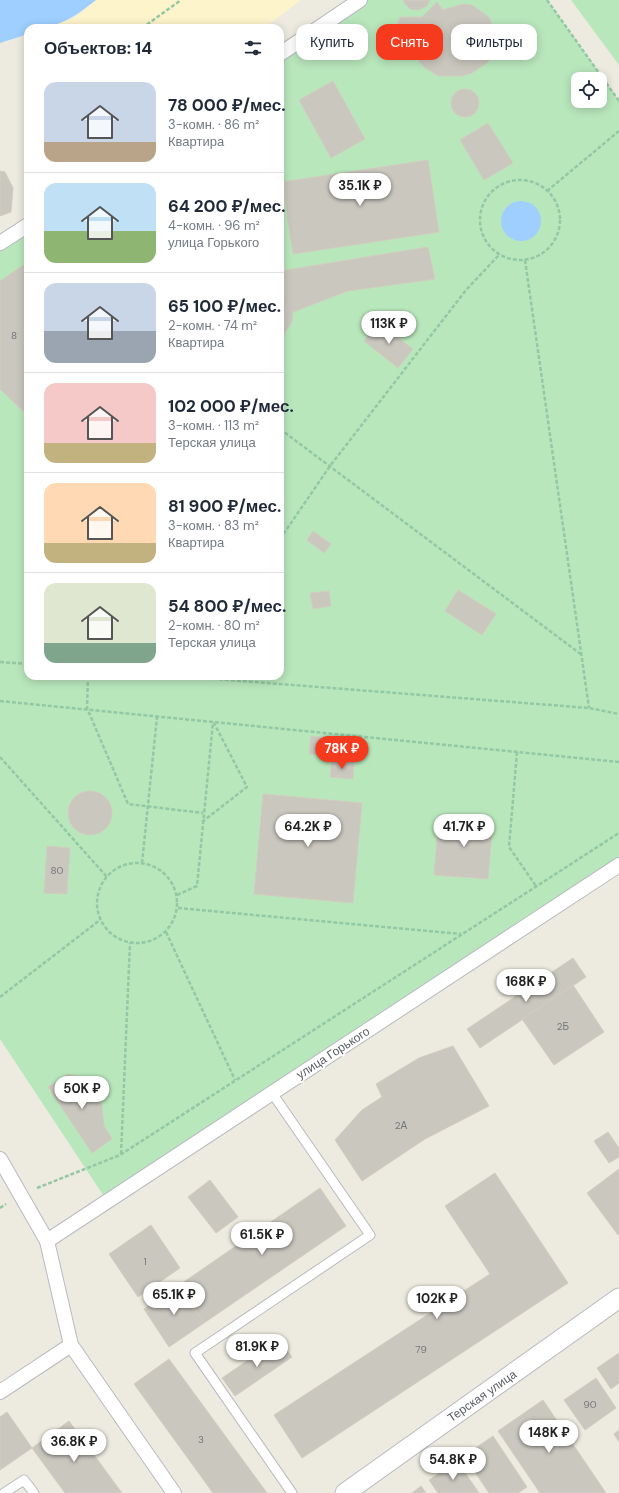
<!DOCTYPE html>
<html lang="ru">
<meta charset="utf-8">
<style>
body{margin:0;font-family:"DM Sans",sans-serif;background:#f2f2f3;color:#1f2937;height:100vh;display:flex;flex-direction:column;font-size:15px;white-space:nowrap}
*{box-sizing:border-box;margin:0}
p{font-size:13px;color:#747a83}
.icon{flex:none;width:22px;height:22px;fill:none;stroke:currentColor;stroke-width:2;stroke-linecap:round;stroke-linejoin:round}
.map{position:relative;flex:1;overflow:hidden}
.details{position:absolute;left:24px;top:24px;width:260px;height:656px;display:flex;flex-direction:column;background:#fff;border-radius:12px;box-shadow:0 2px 10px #0003}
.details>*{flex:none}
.guide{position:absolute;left:296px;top:24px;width:263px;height:36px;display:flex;gap:8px}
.fabs{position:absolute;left:571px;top:72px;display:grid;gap:8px}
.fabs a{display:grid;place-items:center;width:36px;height:36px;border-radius:8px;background:#fff;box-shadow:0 2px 10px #0003;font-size:20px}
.price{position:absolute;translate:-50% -34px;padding:0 9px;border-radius:14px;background:#fff;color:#222;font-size:13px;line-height:26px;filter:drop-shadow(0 1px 2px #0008)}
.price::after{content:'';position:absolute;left:50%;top:24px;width:12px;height:9px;margin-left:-6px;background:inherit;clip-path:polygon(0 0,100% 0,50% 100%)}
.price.current{background:#f63a1d;color:#fff}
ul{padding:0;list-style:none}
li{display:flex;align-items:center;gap:12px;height:100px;padding:0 20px}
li+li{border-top:1px solid #e0e1e3}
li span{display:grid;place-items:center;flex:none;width:112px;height:80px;border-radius:12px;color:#555}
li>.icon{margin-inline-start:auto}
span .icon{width:48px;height:48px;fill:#fffc;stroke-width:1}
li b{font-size:17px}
h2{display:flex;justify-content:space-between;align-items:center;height:48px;padding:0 20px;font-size:17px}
.pill{padding:0 14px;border-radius:12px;background:#fff;box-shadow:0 2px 10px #0003;font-size:14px;line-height:36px}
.pill.current{background:#f63a1d;color:#fff}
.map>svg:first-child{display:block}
.green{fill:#b9e7bc;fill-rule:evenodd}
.sand{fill:#fdf4cb}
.water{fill:#9ecfff}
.building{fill:#cac7bf;stroke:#d2cdbe}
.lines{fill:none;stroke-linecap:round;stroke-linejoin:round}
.service-casing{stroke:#b8bac0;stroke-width:11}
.pedestrian-casing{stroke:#b8bac0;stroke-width:16}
.minor-casing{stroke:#b8bac0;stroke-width:21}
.path{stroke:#93c8a4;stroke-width:2.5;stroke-dasharray:4 2;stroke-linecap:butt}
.service{stroke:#fff;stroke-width:9}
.pedestrian{stroke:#fff;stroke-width:14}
.minor{stroke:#fff;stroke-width:19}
.labels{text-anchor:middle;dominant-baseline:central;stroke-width:4;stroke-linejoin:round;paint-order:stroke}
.number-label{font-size:10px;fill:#757779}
.street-label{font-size:12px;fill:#595c62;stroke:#fff}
</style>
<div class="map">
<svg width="619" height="1493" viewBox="0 0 619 1493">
<rect width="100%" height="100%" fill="#edebdf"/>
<g class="green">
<path d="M 360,0 L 547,0 L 619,101 L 619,865 L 107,1201 L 0,1039 L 0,243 L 28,225 L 28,676 L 280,676 L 280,54 ZM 578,79 L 600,79 L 600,101 L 578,101 Z"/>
<path d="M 571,0 L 619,0 L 619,65 Z"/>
</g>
<path class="sand" d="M 96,0 L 301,0 L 264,28 L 45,28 L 74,18 Z"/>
<g class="water">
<path d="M 0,0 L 96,0 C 73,18 59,28 28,28 L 28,34 L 0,43 Z"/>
<circle cx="521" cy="221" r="20"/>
</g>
<g class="building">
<path d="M 403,0 L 430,0 L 427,6 L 418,10 L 410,9 L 405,4 Z"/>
<path d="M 437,2 L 443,10 L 462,4 L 472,5 L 489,17 L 497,39 L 494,54 L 488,62 L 472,73 L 462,76 L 439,76 L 425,68 L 416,58 L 412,50 L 404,51 L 398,39 L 396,29 L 400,17 L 422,17 Z"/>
<path d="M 333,81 L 365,139 L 331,158 L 299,100 Z"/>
<circle cx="465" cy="103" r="14"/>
<path d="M 488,123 L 513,163 L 484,180 L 460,140 Z"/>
<path d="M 428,160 L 439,232 L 293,254 L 282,182 Z"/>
<path d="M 0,171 L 5,172 L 13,188 L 11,212 L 0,216 Z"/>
<path d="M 428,247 L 435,279 L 348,291 L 293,312 L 292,321 L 280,342 L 280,271 Z"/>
<path d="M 28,262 L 28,416 L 0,389 L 0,281 Z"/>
<path d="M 379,323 L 413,349 L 398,368 L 364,341 Z"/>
<path d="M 313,531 L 331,544 L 324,553 L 307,540 Z"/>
<path d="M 458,590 L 496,614 L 482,635 L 445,611 Z"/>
<path d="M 329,591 L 331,606 L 313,609 L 310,593 Z"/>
<path d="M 311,736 L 353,741 L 351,759 L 309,754 Z"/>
<path d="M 332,760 L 354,762 L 353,779 L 330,777 Z"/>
<circle cx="90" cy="813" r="22"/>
<path d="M 263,794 L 362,803 L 353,903 L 254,894 Z"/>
<path d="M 439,816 L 493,820 L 488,879 L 434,875 Z"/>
<path d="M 47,846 L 70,848 L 67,894 L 44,893 Z"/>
<path d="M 573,958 L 586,977 L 480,1048 L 467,1029 Z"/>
<path d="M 573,985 L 604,1032 L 554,1065 L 522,1019 Z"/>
<path d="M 453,1046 L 489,1106 L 425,1139 L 362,1181 L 335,1140 L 362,1110 L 382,1097 L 376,1084 L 419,1058 Z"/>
<path d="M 68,1074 L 82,1079 L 97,1089 L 102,1106 L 104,1126 L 112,1139 L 92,1153 L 48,1087 Z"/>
<path d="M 608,1132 L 619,1148 L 619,1157 L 609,1163 L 594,1141 Z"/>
<path d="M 619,1169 L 619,1234 L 618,1235 L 587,1193 Z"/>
<path d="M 495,1173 L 568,1283 L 302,1458 L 274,1415 L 490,1274 L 445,1206 Z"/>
<path d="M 210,1180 L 238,1217 L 216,1233 L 188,1197 Z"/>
<path d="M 320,1188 L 346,1226 L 204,1323 L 178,1286 Z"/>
<path d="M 151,1225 L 180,1268 L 138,1297 L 109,1254 Z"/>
<path d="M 178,1286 L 204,1323 L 169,1347 L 144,1309 Z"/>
<path d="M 279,1339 L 292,1357 L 235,1396 L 222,1378 Z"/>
<path d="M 619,1353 L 619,1383 L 611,1389 L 597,1368 Z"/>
<path d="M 169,1359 L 267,1493 L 213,1493 L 134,1384 Z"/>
<path d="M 596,1378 L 616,1408 L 585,1430 L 564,1400 Z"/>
<path d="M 543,1400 L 606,1493 L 540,1493 L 498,1431 Z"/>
<path d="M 7,1412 L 32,1448 L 0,1470 L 0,1417 Z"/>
<path d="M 69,1421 L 122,1493 L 65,1493 L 32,1448 Z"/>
<path d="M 619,1430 L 619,1442 L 614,1434 Z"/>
<path d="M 493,1436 L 527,1487 L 518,1493 L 489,1493 L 464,1456 Z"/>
<path d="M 457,1461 L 479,1493 L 438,1493 L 429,1480 Z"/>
<path d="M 421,1486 L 426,1493 L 412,1493 Z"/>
</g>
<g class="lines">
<defs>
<g id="service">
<path d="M 272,1093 L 370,1235 L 195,1353 L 292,1493"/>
<path d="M 4,1493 L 24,1480 L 34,1493"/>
</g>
<g id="pedestrian">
<path d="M 280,54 L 360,0"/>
<path d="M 0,243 L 28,225"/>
<path d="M 0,1159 L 47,1241 L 71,1345 L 174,1493"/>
<path d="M 47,1241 L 619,865"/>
<path d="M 0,1392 L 71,1345"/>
</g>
<path id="minor" d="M 345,1493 L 619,1298"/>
</defs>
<use href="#service" class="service-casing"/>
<use href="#pedestrian" class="pedestrian-casing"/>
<use href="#minor" class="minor-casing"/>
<g class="path">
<path d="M 547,0 L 619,101"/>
<path d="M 142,28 L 181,0"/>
<circle cx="520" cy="220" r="40"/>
<path d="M 547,191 L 619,131"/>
<path d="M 525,260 L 589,708"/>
<path d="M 280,429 L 582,655"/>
<path d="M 280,539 L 330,466 L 466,290 L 499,255"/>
<path d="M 0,662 L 28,664"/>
<path d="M 88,676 L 87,708 L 128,804 L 203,813"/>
<path d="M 177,676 L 589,708 L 619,714"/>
<path d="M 0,701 L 619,762"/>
<path d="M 517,752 L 509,847 L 536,886"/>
<path d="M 0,757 L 107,877"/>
<path d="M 202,822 L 247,787 L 214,723"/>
<circle cx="137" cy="903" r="40"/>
<path d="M 142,863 L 157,717"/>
<path d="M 177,895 L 197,886 L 213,722"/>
<path d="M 178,908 L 461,934"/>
<path d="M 166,932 L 235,1080"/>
<path d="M 0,997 L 100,920"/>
<path d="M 121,1154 L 130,943"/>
<path d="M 37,1188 L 120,1155 L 619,833"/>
<path d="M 0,1208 L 6,1204"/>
</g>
<use href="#service" class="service"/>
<use href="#pedestrian" class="pedestrian"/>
<use href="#minor" class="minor"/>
</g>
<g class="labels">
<g class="number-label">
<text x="14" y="335">8</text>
<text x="57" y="870">80</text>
<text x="563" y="1026">2Б</text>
<text x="401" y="1125">2А</text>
<text x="145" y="1261">1</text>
<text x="421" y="1349">79</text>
<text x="590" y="1404">90</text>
<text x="201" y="1439">3</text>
</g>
<g class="street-label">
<text transform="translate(333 1053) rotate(-33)">улица Горького</text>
<text transform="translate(482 1396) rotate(-35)">Терская улица</text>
</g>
</g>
</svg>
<div class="fabs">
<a><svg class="icon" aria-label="locate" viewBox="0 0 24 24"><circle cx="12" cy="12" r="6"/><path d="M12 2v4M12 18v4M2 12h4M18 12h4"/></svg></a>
</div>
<b class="price" style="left:360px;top:207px">35.1K ₽</b>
<b class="price" style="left:389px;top:345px">113K ₽</b>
<b class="price current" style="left:342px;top:770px">78K ₽</b>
<b class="price" style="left:308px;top:848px">64.2K ₽</b>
<b class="price" style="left:464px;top:848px">41.7K ₽</b>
<b class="price" style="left:526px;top:1003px">168K ₽</b>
<b class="price" style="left:82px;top:1110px">50K ₽</b>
<b class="price" style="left:262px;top:1256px">61.5K ₽</b>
<b class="price" style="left:174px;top:1316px">65.1K ₽</b>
<b class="price" style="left:437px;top:1320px">102K ₽</b>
<b class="price" style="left:257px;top:1368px">81.9K ₽</b>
<b class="price" style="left:549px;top:1454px">148K ₽</b>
<b class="price" style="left:74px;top:1463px">36.8K ₽</b>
<b class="price" style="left:453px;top:1481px">54.8K ₽</b>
<div class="guide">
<a class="pill">Купить</a>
<a class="pill current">Снять</a>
<a class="pill">Фильтры</a>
</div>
<section class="details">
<h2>Объектов: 14<svg class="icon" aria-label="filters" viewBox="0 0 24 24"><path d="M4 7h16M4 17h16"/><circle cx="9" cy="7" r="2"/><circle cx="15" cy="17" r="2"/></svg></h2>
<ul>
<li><span style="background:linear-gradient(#c9d6e8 75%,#b9a48a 0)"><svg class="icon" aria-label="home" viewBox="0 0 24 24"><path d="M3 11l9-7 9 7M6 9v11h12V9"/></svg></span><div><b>78 000 ₽/мес.</b><p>3-комн. · 86 m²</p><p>Квартира</p></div></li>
<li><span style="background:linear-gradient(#bfe0f5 60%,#8fb573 0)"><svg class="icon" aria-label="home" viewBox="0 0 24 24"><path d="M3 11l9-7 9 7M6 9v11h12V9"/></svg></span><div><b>64 200 ₽/мес.</b><p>4-комн. · 96 m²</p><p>улица Горького</p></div></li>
<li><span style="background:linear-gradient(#c9d6e8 60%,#9aa5b1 0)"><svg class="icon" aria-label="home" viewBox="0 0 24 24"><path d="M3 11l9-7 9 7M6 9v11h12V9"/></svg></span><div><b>65 100 ₽/мес.</b><p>2-комн. · 74 m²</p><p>Квартира</p></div></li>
<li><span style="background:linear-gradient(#f6c9c9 75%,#c2b280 0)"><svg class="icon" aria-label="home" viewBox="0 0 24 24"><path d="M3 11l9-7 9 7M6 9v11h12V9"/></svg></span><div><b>102 000 ₽/мес.</b><p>3-комн. · 113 m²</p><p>Терская улица</p></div></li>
<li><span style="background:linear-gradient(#ffd9b3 75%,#c2b280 0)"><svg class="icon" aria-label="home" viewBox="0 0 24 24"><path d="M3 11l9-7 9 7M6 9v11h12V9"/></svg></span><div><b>81 900 ₽/мес.</b><p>3-комн. · 83 m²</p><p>Квартира</p></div></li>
<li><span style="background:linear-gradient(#dfe7d0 75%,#7fa58c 0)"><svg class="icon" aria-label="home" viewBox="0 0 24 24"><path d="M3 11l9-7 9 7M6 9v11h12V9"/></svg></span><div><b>54 800 ₽/мес.</b><p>2-комн. · 80 m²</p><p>Терская улица</p></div></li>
</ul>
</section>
</div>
